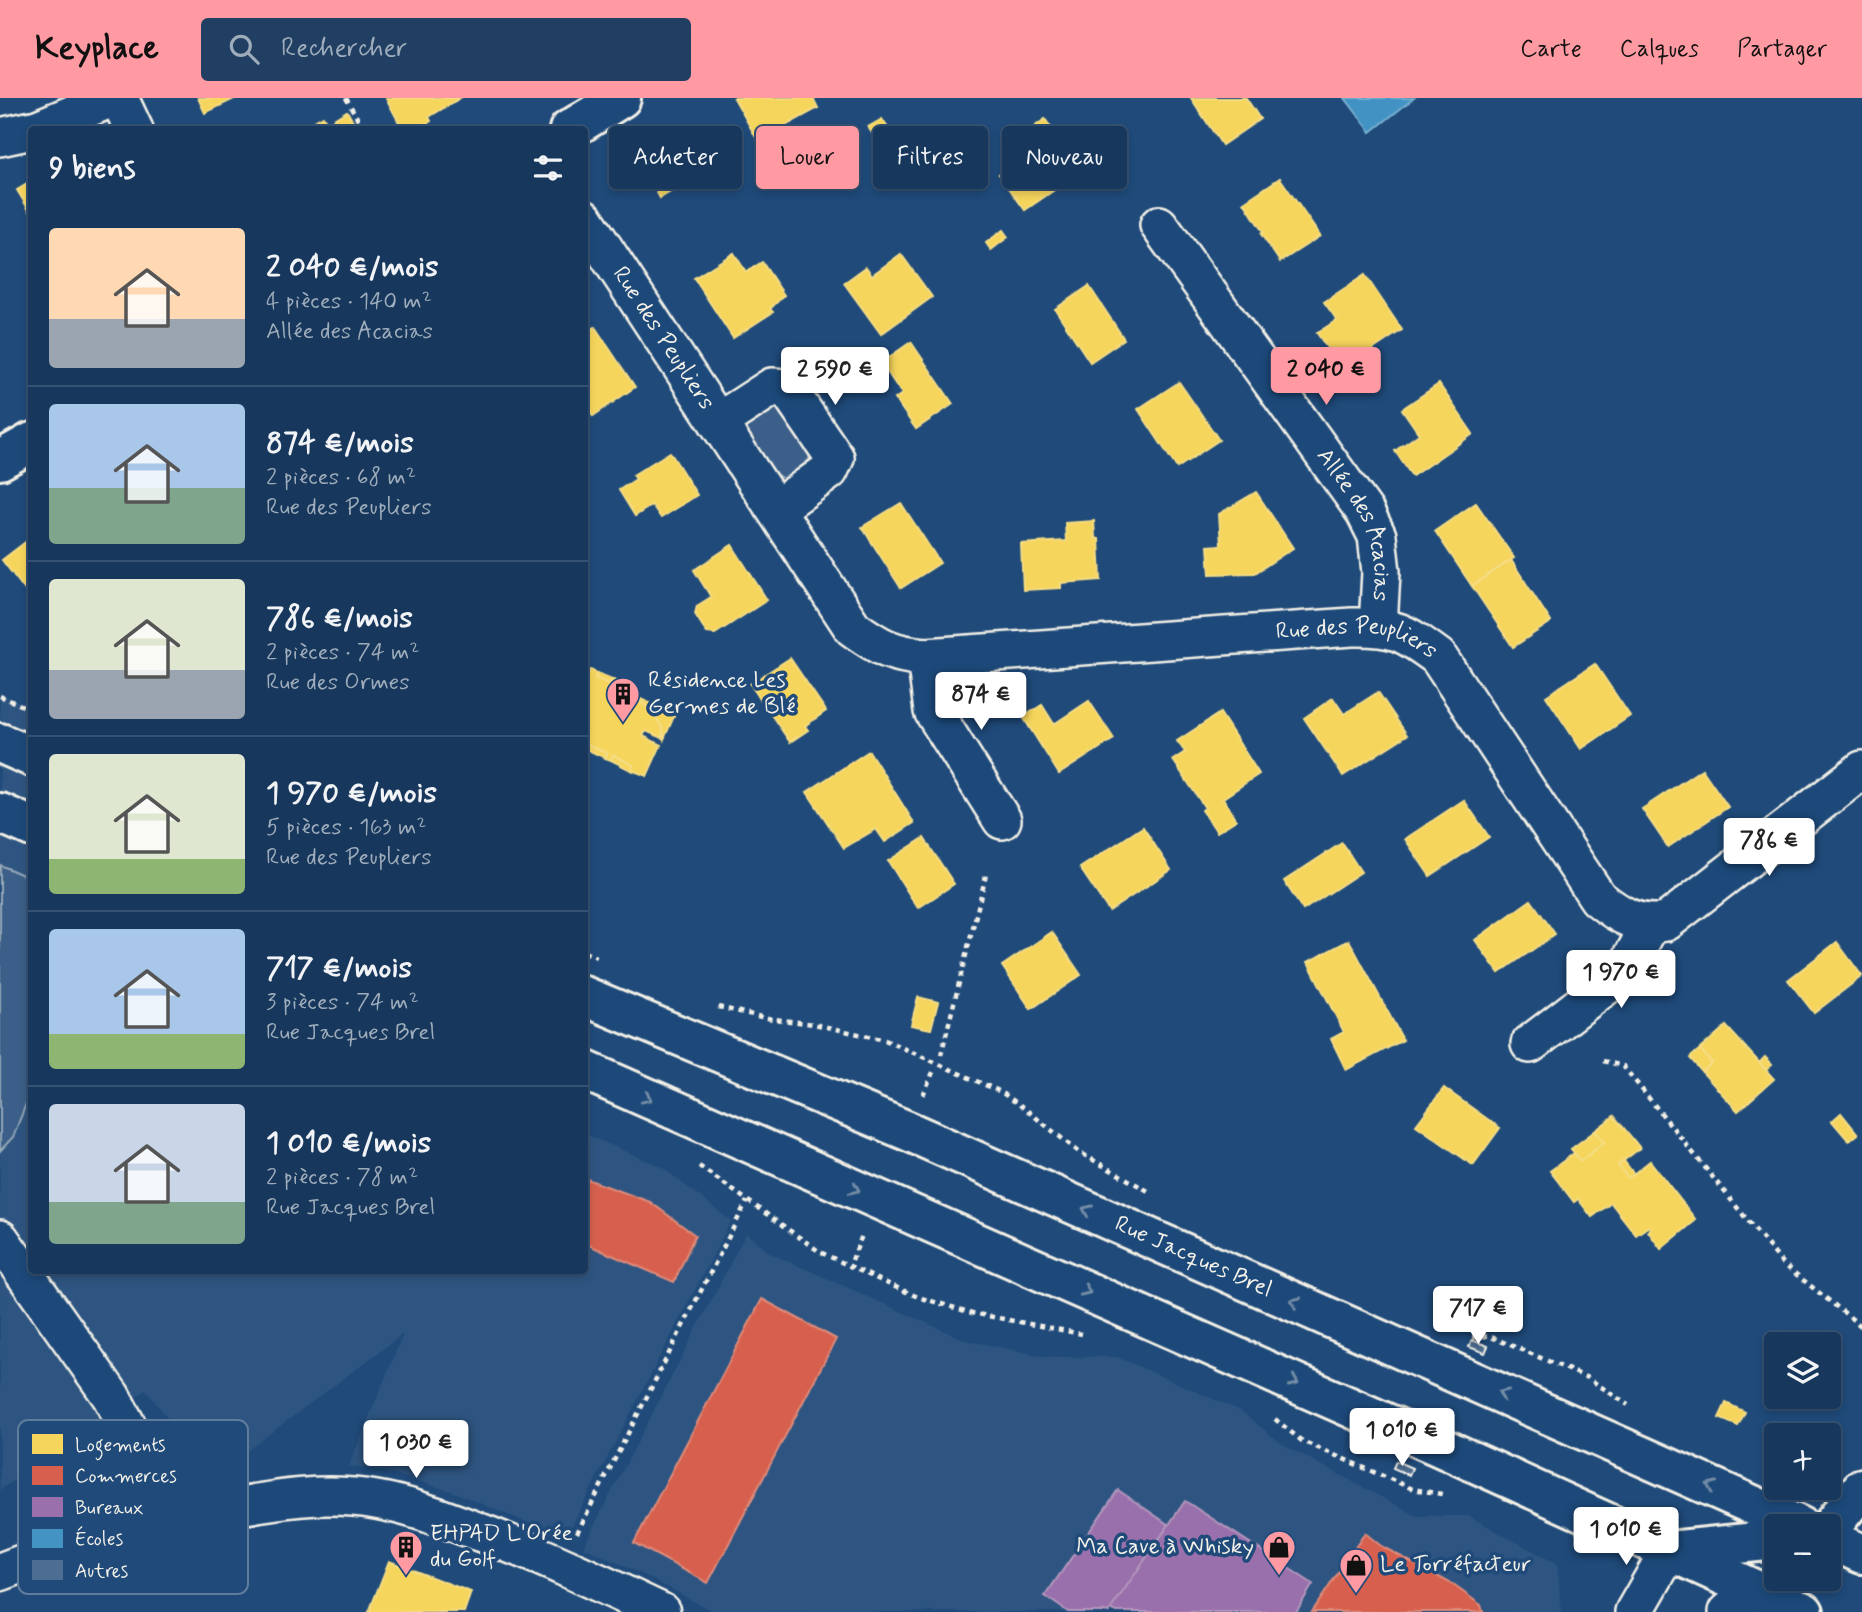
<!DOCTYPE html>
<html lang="fr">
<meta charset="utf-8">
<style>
body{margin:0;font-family:Mynerve,sans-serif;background:#203f62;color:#f1f3f6;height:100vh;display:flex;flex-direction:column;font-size:26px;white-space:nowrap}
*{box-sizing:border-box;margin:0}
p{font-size:23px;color:#9eacbb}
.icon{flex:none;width:38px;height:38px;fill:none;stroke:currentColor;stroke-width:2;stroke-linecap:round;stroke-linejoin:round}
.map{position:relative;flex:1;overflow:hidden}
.drawer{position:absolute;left:28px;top:28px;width:560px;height:1148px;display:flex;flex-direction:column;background:#17385c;border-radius:7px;box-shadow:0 4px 10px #0003,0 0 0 2px #365272}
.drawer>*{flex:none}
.hud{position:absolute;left:609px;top:28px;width:665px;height:63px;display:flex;gap:14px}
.fabs{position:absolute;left:1764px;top:1234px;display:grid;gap:14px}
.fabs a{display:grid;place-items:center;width:77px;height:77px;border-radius:7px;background:#17385c;box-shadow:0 4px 10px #0003,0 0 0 2px #365272;font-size:35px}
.price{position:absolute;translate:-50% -60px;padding:0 16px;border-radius:7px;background:#fff;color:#222;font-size:23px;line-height:46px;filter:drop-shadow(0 2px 4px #0008)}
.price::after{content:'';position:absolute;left:50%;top:42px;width:21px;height:16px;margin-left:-10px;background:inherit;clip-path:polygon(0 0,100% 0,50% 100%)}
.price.selected{background:#ff9aa2;color:#111}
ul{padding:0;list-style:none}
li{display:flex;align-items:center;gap:21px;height:175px;padding:0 21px}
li+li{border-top:2px solid #365272}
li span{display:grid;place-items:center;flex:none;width:196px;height:140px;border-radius:7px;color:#555}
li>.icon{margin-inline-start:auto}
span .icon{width:84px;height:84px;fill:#fffc;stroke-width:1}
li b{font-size:30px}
h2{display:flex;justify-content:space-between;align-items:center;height:84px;padding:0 21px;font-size:30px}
.tag{padding:0 24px;border-radius:7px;background:#17385c;box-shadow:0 4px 10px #0003,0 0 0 2px #365272;font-size:24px;line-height:63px}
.tag.selected{background:#ff9aa2;color:#111}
header{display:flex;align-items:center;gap:42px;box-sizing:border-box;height:98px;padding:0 35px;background:#ff9aa2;color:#111}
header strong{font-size:33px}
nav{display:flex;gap:38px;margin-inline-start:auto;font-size:24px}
.search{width:490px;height:63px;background:#203f62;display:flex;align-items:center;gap:18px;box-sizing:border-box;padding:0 24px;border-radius:7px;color:#9eacbb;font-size:26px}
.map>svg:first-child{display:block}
.built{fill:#2d5581}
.green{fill:#3a5f88;stroke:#97a8b8;stroke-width:2}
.homes{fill:#f6d55c;stroke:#f5dd86;stroke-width:2}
.shops{fill:#d6604d;stroke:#df8c7c;stroke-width:2}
.offices{fill:#9970ab;stroke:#b497bd;stroke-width:2}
.schools{fill:#4393c3;stroke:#78afce;stroke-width:2}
.building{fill:#4d6e92;stroke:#f4f1e8;stroke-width:2}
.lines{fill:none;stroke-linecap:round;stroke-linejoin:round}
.minor-casing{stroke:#f4f1e8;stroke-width:42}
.tertiary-casing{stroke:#f4f1e8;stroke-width:44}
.primary-casing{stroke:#f4f1e8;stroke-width:44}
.path{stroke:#f4f1e8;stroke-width:4.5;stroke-dasharray:5 5;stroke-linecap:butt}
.minor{stroke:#1f4a7a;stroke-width:37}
.tertiary{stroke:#1f4a7a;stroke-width:38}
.primary{stroke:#1f4a7a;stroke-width:38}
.oneway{stroke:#748da6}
.labels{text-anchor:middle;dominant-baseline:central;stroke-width:7;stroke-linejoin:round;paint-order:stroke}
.street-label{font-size:23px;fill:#f4f1e8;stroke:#1f4a7a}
.poi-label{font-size:23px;fill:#f4f1e8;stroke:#1f4a7a;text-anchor:start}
.key{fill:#1f4a7a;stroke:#5f7c9b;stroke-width:2}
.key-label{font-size:19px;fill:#f4f1e8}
</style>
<header>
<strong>Keyplace</strong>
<div class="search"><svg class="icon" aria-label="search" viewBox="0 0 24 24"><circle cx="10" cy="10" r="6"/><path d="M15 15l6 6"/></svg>Rechercher</div>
<nav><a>Carte</a><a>Calques</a><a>Partager</a></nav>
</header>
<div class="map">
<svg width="1862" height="1514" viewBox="0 0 1862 1514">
<rect width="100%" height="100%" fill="#1f4a7a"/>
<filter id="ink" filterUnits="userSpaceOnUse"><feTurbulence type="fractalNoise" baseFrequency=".0143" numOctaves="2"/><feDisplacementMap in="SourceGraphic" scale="14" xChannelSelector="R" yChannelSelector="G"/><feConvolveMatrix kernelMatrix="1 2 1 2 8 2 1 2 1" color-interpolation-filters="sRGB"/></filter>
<g filter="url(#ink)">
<g class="built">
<path d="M 0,595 L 31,609 L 32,1172 L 584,1172 L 585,1036 L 662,1069 L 731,1123 L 565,1441 L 454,1394 L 385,1374 L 349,1368 L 403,1236 L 212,1379 L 146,1292 L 0,1392 Z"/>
<path d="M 746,1135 L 770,1155 L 965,1242 L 1048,1259 L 1117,1259 L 1241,1313 L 1282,1346 L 1417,1418 L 1469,1418 L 1557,1466 L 1562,1514 L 714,1514 L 644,1477 L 583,1449 Z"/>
</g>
<g class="green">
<path d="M 768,306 L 781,310 L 810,351 L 809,362 L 785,381 L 774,376 L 744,331 L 745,321 Z"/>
<path d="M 0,767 L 32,781 L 31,993 L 13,1039 L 0,1053 Z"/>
</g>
<g class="homes">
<path d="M 198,0 L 236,0 L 205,15 Z"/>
<path d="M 386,0 L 460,0 L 429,19 L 431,23 L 415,32 L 403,32 Z"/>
<path d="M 734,0 L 813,0 L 818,10 L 758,43 Z"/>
<path d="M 1191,0 L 1246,0 L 1260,21 L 1222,47 Z"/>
<path d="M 347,13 L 358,32 L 297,32 L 323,18 L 327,25 Z"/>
<path d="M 882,21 L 900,48 L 885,54 L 868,29 Z"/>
<path d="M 1045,21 L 1082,73 L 1025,112 L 999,76 L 1031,53 L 1021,39 Z"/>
<path d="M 690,30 L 713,69 L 660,100 L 638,61 Z"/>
<path d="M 1280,80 L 1320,138 L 1280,164 L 1261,136 L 1263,134 L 1244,104 Z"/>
<path d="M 32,83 L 32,117 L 17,92 Z"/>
<path d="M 1003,132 L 1008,139 L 991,152 L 986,145 Z"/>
<path d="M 734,155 L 746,174 L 762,164 L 784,197 L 770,211 L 773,214 L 733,240 L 694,180 Z"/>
<path d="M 901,156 L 932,199 L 881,236 L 844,185 L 866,169 L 872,177 Z"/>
<path d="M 1365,177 L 1402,232 L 1342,272 L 1317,235 L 1337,222 L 1324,204 Z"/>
<path d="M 1089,188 L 1124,241 L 1090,264 L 1055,211 Z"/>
<path d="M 595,229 L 635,289 L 593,318 L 584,304 L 584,236 Z"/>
<path d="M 911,244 L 953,306 L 916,331 L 895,301 L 902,296 L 881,265 Z"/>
<path d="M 1179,284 L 1219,342 L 1177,370 L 1138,311 Z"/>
<path d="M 1439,286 L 1473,336 L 1412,378 L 1395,353 L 1419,336 L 1402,311 Z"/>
<path d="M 670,354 L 697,397 L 661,420 L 652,407 L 635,418 L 619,392 L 636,381 L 633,377 Z"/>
<path d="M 1256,394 L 1293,450 L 1255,475 L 1210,476 L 1208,448 L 1221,447 L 1219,416 Z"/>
<path d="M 901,405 L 940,465 L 901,490 L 862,429 Z"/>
<path d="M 1476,405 L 1514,460 L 1472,488 L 1435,433 Z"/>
<path d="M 1094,423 L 1095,440 L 1099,441 L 1101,482 L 1061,485 L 1061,490 L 1023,492 L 1021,446 L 1066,443 L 1065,425 Z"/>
<path d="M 32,439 L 32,499 L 31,500 L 2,462 Z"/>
<path d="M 732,447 L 767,502 L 715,536 L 707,535 L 695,516 L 697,508 L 711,499 L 694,472 Z"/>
<path d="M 1511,462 L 1551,524 L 1513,549 L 1472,488 Z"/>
<path d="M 790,560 L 826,613 L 805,628 L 808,632 L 790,644 L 750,586 Z"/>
<path d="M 1595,566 L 1630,618 L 1581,651 L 1546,598 Z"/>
<path d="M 590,572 L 597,575 L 595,580 L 609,586 L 612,581 L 617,584 L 611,598 L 621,603 L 624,599 L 638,602 L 652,613 L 660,624 L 663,631 L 662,640 L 646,633 L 643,638 L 661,647 L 647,678 L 631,672 L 633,667 L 613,657 L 611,662 L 605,660 L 607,655 L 584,645 L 584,575 L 588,576 Z"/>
<path d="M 597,575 L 612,581 L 609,586 L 595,580 Z"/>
<path d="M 615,590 L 675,616 L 664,641 L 663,631 L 652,613 L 638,602 L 624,599 L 621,603 L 611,598 Z"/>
<path d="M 1378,594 L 1407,637 L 1343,678 L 1304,620 L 1333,600 L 1344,616 Z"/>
<path d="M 1089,603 L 1114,641 L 1059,676 L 1023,619 L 1042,607 L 1054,626 Z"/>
<path d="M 1220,615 L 1259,676 L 1223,700 L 1236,722 L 1217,734 L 1202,712 L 1205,710 L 1173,662 L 1185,654 L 1177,643 Z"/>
<path d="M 584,645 L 607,655 L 605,660 L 584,650 Z"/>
<path d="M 869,653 L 914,725 L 885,744 L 876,731 L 844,750 L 807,694 Z"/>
<path d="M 613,657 L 633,667 L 631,672 L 611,662 Z"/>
<path d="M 1702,671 L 1728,709 L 1668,749 L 1642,711 Z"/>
<path d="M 1464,702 L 1489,739 L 1430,778 L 1405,741 Z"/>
<path d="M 1143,729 L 1171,772 L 1109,813 L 1080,770 Z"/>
<path d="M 924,740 L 954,786 L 918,810 L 888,763 Z"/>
<path d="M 1342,745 L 1361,774 L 1303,812 L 1284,783 Z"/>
<path d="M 1531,802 L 1555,836 L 1499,875 L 1475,842 Z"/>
<path d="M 1052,834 L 1081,877 L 1031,911 L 1002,868 Z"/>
<path d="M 1349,842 L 1403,942 L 1346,972 L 1331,941 L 1344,934 L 1308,864 Z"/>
<path d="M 1837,844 L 1862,878 L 1814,915 L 1788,882 Z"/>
<path d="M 918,899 L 938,904 L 931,931 L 911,927 Z"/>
<path d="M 1726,928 L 1774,981 L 1738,1013 L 1702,974 L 1712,965 L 1700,951 Z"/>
<path d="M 1700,951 L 1712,965 L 1702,974 L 1690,960 Z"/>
<path d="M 1765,959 L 1772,967 L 1766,972 L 1759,965 Z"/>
<path d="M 1444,990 L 1500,1030 L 1473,1067 L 1416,1027 Z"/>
<path d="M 1841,1015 L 1858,1036 L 1849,1043 L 1832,1023 Z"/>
<path d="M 1614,1018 L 1640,1050 L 1618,1067 L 1628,1080 L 1650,1063 L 1696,1122 L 1661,1151 L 1648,1133 L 1651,1130 L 1649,1128 L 1636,1137 L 1611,1105 L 1592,1119 L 1578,1101 L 1574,1104 L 1550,1073 L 1574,1055 L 1581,1063 L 1604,1044 L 1595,1033 Z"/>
<path d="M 1595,1033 L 1604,1044 L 1581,1063 L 1571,1051 Z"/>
<path d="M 1624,1063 L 1634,1076 L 1628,1080 L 1618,1067 Z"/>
<path d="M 1726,1305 L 1745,1314 L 1738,1328 L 1719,1320 Z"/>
<path d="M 389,1463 L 471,1494 L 464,1514 L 369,1514 Z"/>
</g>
<g class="shops">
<path d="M 584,1080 L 650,1104 L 695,1137 L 674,1184 L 584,1145 Z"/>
<path d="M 762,1201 L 836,1241 L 708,1485 L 634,1445 Z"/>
<path d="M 1365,1435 L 1381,1448 L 1452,1486 L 1481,1507 L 1483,1514 L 1312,1514 Z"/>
</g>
<g class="offices">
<path d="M 1118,1392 L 1169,1427 L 1109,1514 L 1068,1514 L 1045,1498 Z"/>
<path d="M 1185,1403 L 1313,1486 L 1296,1514 L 1117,1514 L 1111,1511 Z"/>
</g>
<path class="schools" d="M 1345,0 L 1414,0 L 1371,34 Z"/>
<g class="building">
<path d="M 1472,1242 L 1488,1248 L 1485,1255 L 1469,1249 Z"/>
<path d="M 1396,1363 L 1412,1370 L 1409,1377 L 1393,1370 Z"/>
</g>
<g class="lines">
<defs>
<g id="minor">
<path d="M 119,0 L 134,32"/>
<path d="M 35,32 L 112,0"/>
<path d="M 0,39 L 32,32"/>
<path id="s1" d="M 584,120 L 853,530 C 881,550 892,556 926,559 L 1352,529 C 1395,528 1404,534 1438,559 L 1598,800 C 1619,817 1638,829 1666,824 L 1862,672"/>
<path id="s2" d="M 1159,127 L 1365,414 L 1377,438 L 1381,474 L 1378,529"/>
<path d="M 718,324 L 772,289 L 787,290 L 835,360 L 829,373 L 776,411"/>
<path d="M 926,559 L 933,613 L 1002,722"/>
<path d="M 1530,946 L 1625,873 L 1650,827"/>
<path d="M 0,1141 L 111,1298 L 134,1341 L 150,1427"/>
<path d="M 0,1474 C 72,1446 148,1425 224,1411 C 275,1401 324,1393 376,1402 C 412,1408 447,1422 482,1435 C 543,1458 602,1486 661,1514"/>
<path d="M 1634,1514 L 1669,1453"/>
<path d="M 1728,1514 L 1755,1491"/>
</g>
<g id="tertiary">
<path d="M 569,32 L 621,0"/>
<path d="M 0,362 L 32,344"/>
<path d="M 1829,1431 L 1862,1390"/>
<path d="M 1669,1453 L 1776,1442"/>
</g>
<g id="primary">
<path d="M 0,645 L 32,659"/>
<path d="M 0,715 L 32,729"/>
<path id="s3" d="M 584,898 L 908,1033 L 1800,1428"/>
<path d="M 584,972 L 1436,1347 L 1804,1514"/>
<path d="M 1829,1441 L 1862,1456"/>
</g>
</defs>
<use href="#minor" class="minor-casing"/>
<use href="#tertiary" class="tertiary-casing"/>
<use href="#primary" class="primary-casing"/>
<g class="path">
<path d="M 346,0 L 364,32"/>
<path d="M 0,598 L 32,612"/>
<path d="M 584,854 L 597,859"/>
<path d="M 718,909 L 766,920 L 814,926 L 885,942 L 1001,994 L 1024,1010 L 1079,1054 L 1150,1094"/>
<path d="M 941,957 L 987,773"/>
<path d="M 1603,963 L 1623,968 L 1782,1165 L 1862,1229"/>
<path d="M 923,997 L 934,972"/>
<path d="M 699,1068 L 820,1154 L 875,1180 L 918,1199 L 972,1215 L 1082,1236"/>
<path d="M 852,1162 L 863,1135"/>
<path d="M 1472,1239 L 1489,1238 L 1588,1280 L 1628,1307"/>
<path d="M 1275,1321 L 1302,1343 L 1413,1391 L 1447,1397"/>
<path d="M 577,1435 L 747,1103"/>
</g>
<use href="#minor" class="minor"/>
<use href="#tertiary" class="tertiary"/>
<use href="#primary" class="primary"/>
</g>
<defs><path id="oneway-chevron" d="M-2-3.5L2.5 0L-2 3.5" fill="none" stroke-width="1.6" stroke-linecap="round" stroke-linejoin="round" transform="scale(1.75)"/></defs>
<g class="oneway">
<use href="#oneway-chevron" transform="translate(647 1000) rotate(24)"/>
<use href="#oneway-chevron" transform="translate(855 1091) rotate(24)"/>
<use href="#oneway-chevron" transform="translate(1087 1112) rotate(-156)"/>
<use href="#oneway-chevron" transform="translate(1086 1193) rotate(24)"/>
<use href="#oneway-chevron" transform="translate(1295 1204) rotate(-156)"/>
<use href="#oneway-chevron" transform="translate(1294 1284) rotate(24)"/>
<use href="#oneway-chevron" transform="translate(1503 1296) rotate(-156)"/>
<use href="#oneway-chevron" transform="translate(1711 1388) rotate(-156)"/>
</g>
</g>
<defs>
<symbol id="building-pin" viewBox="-11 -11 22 30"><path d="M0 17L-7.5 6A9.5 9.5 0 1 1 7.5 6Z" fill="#ff9aa2" stroke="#1f4a7a"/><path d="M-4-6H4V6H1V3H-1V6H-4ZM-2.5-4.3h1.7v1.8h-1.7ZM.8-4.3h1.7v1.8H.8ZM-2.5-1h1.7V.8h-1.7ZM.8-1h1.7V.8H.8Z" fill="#111"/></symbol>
<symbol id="shop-pin" viewBox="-11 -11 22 30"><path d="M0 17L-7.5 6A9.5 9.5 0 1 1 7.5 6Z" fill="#ff9aa2" stroke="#1f4a7a"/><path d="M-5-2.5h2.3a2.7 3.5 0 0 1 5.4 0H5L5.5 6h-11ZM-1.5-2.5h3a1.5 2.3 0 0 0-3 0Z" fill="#111"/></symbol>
</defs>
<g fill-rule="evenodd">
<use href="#building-pin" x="604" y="577" width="38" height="52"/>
<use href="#building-pin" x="387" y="1430" width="38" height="52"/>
<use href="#shop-pin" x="1260" y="1430" width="38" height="52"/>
<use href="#shop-pin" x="1337" y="1448" width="38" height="52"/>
</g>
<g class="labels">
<g class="street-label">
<text stroke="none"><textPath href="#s1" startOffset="144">Rue des Peupliers</textPath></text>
<text stroke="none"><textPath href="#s2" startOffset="362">Allée des Acacias</textPath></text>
<text stroke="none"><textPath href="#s1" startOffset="1004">Rue des Peupliers</textPath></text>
<text stroke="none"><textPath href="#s3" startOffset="663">Rue Jacques Brel</textPath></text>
</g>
<g class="poi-label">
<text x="648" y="583">Résidence Les<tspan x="648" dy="26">Germes de Blé</tspan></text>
<text x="430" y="1436">EHPAD L'Orée<tspan x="430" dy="26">du Golf</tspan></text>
<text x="1254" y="1449" text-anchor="end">Ma Cave à Whisky</text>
<text x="1380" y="1467">Le Torréfacteur</text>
</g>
</g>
<rect x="18" y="1322" width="230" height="174" rx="10" class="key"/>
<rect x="32" y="1336" width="31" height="20" fill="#f6d55c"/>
<rect x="32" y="1368" width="31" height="19" fill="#d6604d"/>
<rect x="32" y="1399" width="31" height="20" fill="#9970ab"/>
<rect x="32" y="1431" width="31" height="19" fill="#4393c3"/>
<rect x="32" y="1462" width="31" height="20" fill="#4d6e92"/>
<g class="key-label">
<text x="75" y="1353">Logements</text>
<text x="75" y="1384">Commerces</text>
<text x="75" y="1416">Bureaux</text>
<text x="75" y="1447">Écoles</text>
<text x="75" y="1479">Autres</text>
</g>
</svg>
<div class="fabs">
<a><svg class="icon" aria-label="layers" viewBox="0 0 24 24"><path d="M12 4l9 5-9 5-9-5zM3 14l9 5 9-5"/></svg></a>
<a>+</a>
<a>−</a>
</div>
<b class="price" style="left:835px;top:309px">2 590 €</b>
<b class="price selected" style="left:1326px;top:309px">2 040 €</b>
<b class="price" style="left:981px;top:634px">874 €</b>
<b class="price" style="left:1769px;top:780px">786 €</b>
<b class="price" style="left:1621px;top:912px">1 970 €</b>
<b class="price" style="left:1478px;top:1248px">717 €</b>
<b class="price" style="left:1402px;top:1370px">1 010 €</b>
<b class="price" style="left:416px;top:1382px">1 030 €</b>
<b class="price" style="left:1626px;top:1469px">1 010 €</b>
<div class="hud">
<a class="tag">Acheter</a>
<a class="tag selected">Louer</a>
<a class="tag">Filtres</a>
<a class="tag">Nouveau</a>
</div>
<section class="drawer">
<h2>9 biens<svg class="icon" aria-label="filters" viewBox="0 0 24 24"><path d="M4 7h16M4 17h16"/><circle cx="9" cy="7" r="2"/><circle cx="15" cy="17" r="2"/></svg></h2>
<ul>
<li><span style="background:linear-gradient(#ffd9b3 65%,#9aa5b1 0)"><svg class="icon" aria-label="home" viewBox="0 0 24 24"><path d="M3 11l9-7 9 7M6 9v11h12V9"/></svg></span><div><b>2 040 €/mois</b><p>4 pièces · 140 m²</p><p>Allée des Acacias</p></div></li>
<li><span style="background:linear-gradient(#a9c7e8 60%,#7fa58c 0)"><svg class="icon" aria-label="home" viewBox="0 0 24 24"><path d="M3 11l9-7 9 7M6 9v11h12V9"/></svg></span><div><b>874 €/mois</b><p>2 pièces · 68 m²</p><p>Rue des Peupliers</p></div></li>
<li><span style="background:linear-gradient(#dfe7d0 65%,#9aa5b1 0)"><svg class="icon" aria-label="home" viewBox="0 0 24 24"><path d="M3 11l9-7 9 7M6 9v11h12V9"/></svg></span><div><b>786 €/mois</b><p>2 pièces · 74 m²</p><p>Rue des Ormes</p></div></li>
<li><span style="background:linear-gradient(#dfe7d0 75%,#8fb573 0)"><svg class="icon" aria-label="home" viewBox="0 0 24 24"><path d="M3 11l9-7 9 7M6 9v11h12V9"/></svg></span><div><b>1 970 €/mois</b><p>5 pièces · 163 m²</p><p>Rue des Peupliers</p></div></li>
<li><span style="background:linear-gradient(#a9c7e8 75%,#8fb573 0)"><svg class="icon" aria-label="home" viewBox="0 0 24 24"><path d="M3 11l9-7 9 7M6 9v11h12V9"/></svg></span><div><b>717 €/mois</b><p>3 pièces · 74 m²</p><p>Rue Jacques Brel</p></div></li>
<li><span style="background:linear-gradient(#c9d6e8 70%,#7fa58c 0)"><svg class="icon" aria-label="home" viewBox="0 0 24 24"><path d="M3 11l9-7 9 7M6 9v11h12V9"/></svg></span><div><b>1 010 €/mois</b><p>2 pièces · 78 m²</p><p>Rue Jacques Brel</p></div></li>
</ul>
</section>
</div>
